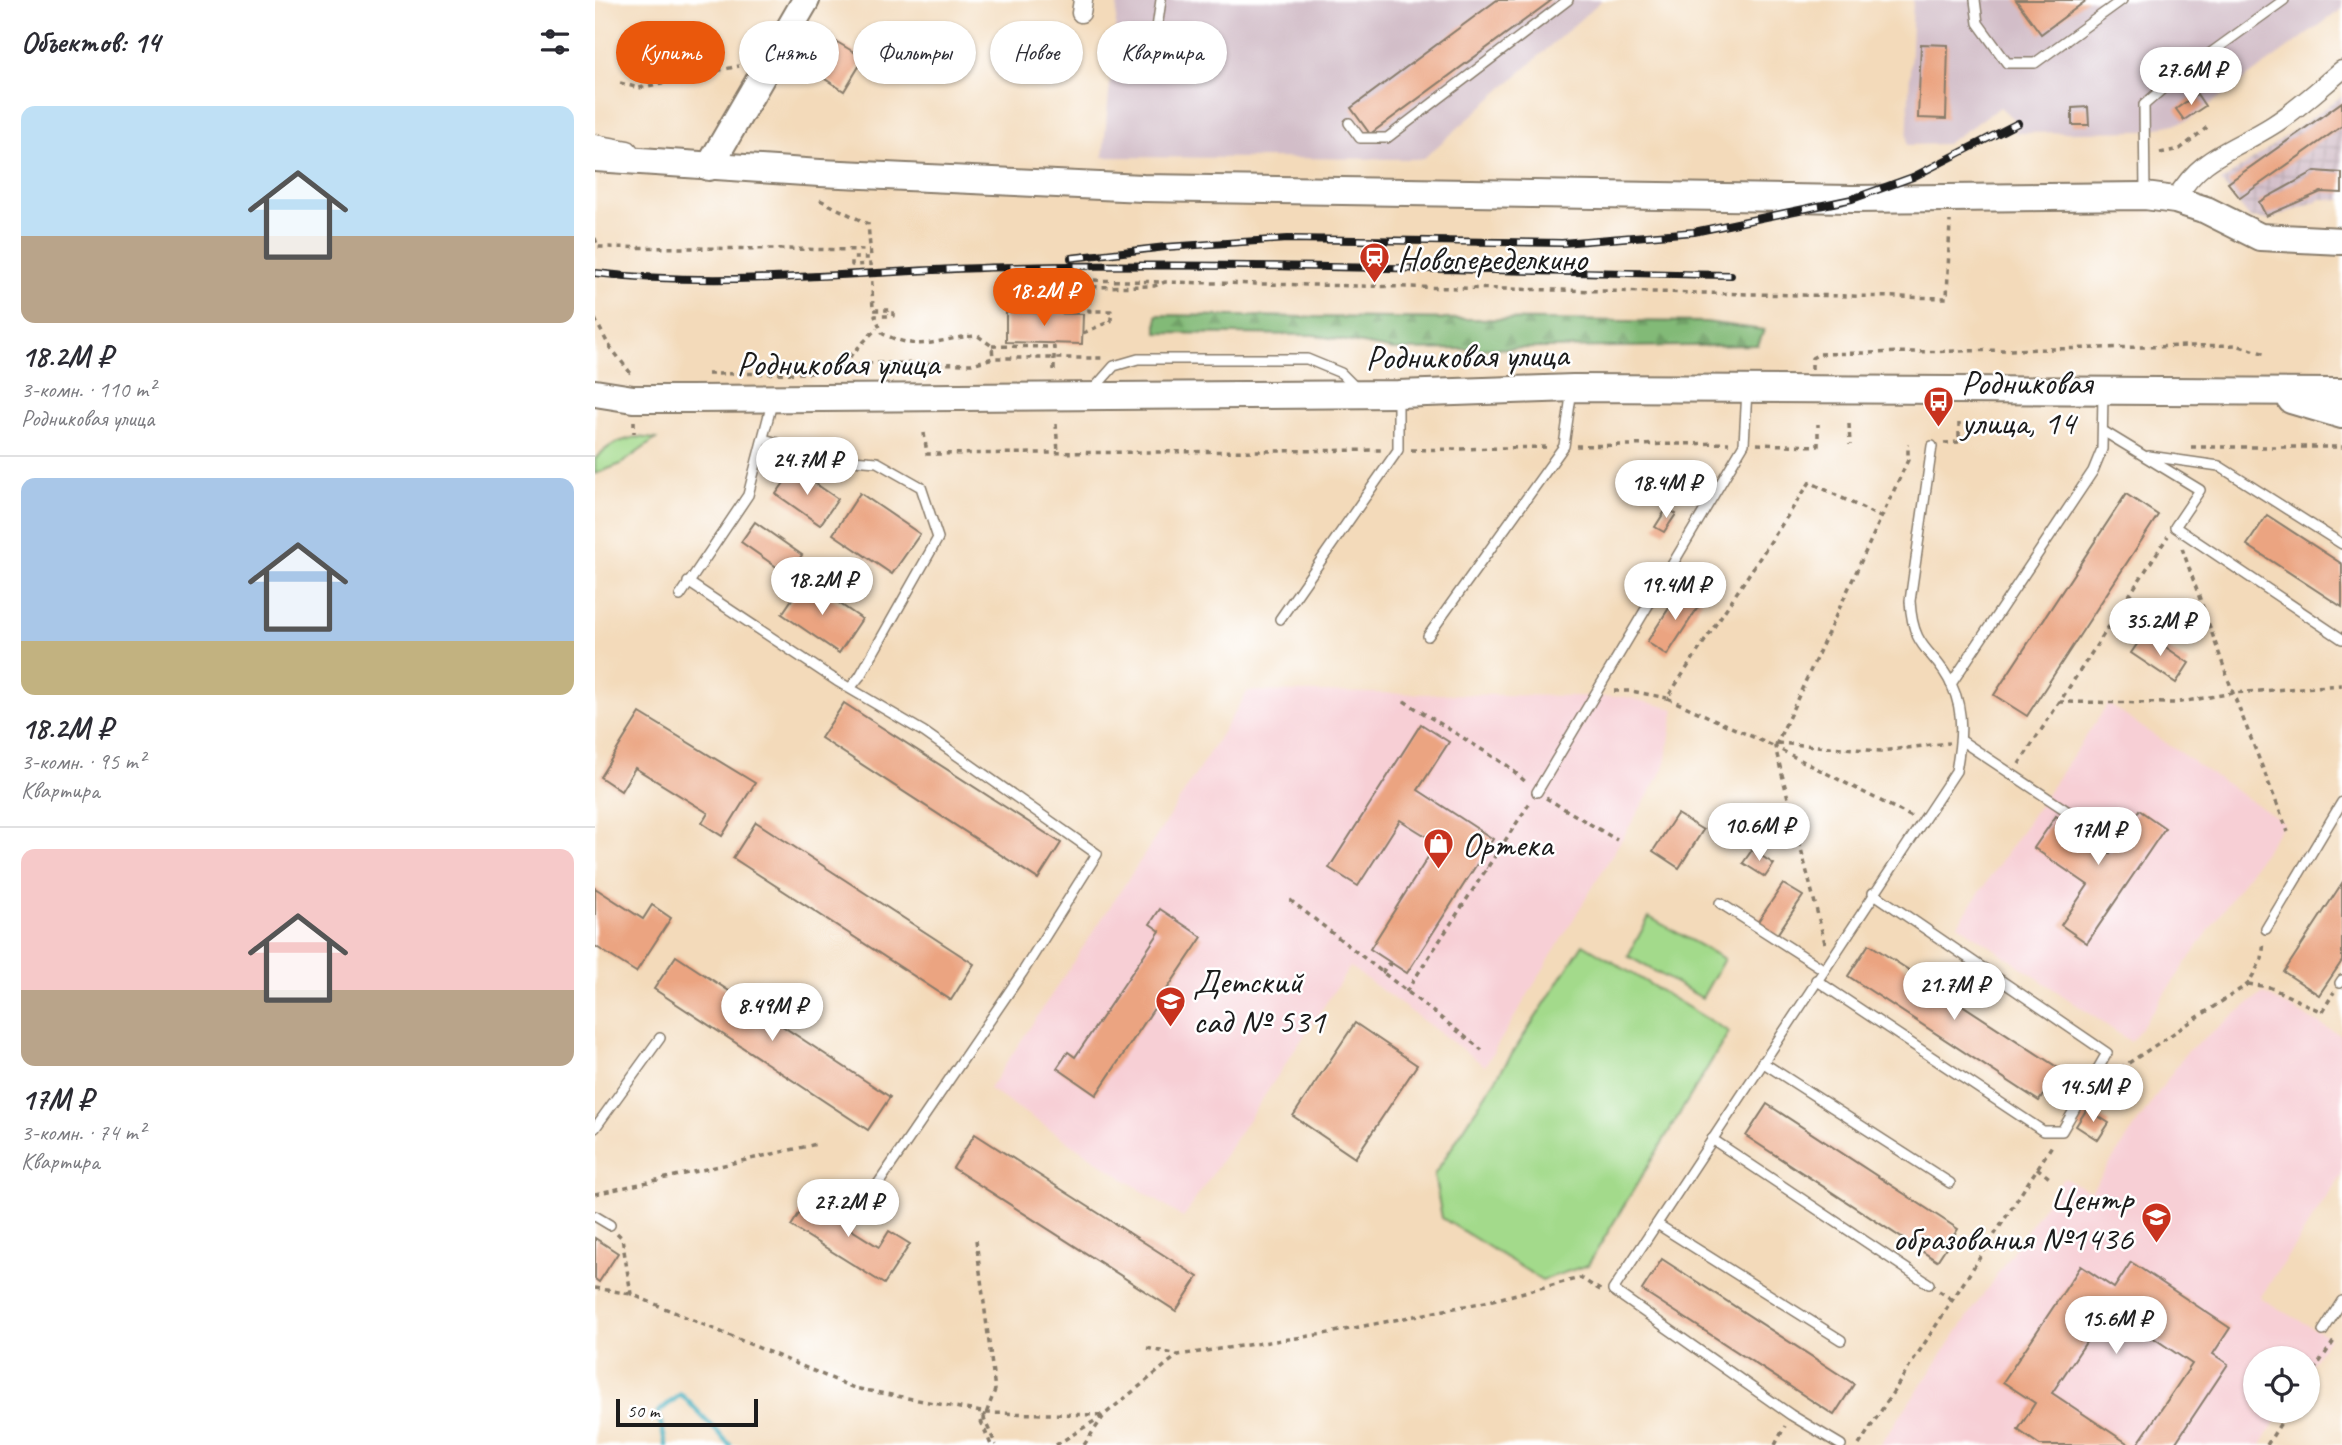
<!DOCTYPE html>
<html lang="ru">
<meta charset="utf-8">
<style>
body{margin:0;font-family:Caveat,sans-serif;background:#f2f2f3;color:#2b2b33;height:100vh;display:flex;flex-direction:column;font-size:26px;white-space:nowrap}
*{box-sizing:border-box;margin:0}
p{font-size:23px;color:#7c7c81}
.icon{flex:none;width:38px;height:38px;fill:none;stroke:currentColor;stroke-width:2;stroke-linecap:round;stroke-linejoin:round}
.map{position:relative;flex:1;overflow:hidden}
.drawer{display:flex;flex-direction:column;background:#fff;width:595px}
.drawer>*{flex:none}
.guide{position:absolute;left:21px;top:21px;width:665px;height:63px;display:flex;gap:14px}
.tools{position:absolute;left:1648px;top:1346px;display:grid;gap:14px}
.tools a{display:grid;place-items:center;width:77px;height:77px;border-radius:50%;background:#fff;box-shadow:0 2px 5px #0004;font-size:35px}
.scale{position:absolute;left:21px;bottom:18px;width:142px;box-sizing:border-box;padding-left:7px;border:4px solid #1c1c1c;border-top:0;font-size:19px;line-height:24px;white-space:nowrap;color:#1c1c1c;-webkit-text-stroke:5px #fff;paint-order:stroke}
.price{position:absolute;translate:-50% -60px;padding:0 16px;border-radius:24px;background:#fff;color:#222;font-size:23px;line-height:46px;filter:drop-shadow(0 2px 4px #0008)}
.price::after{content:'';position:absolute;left:50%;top:42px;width:21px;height:16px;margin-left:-10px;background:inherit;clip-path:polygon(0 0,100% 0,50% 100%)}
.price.on{background:#ea580c;color:#fff}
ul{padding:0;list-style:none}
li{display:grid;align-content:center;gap:14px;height:371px;padding:0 21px}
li+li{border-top:2px solid #e1e1e2}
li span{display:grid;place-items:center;height:217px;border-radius:14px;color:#555}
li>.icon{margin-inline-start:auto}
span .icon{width:126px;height:126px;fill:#fffc;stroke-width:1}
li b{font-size:30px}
h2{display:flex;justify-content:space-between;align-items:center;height:84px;padding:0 21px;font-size:30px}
.chip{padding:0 24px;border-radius:32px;background:#fff;box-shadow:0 2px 5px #0004;font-size:24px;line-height:63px}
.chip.on{background:#ea580c;color:#fff}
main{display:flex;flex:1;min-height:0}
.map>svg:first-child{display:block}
.built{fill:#f7cfd5}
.industrial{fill:url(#industrial-grid)}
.railway{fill:#d2bdc8}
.green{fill:#a3da8b;stroke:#607b54;stroke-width:2}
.forest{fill:url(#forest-firs);stroke:#4f6b4a;stroke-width:2}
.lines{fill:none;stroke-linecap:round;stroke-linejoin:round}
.stream{stroke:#3babb9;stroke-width:5}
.building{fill:#eba481}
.lane-casing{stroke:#887b6b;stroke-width:12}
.street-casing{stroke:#887b6b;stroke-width:21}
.secondary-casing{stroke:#887b6b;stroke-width:30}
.path{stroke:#887b6b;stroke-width:3.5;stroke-dasharray:5 5;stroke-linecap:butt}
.lane{stroke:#fff;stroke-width:9}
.street{stroke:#fff;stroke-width:18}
.secondary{stroke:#fff;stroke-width:26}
.rail-casing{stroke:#1c1c1c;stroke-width:8}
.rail{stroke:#fff;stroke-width:5;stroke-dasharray:16;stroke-linecap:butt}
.labels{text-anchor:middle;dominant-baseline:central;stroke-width:5;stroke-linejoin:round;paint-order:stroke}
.poi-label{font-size:35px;fill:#1c1c1c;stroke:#fff;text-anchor:start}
.street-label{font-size:35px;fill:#1c1c1c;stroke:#fff}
</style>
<main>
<section class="drawer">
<h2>Объектов: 14<svg class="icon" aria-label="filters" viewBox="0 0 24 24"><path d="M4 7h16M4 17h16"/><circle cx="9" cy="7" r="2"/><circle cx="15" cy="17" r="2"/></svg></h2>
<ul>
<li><span style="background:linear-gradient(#bfe0f5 60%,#b9a48a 0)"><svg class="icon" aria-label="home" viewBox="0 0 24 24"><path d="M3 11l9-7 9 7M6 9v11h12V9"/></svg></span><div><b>18.2M ₽</b><p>3-комн. · 110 m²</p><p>Родниковая улица</p></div></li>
<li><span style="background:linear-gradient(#a9c7e8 75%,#c2b280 0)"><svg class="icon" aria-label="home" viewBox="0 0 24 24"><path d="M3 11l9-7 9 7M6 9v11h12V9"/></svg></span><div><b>18.2M ₽</b><p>3-комн. · 95 m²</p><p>Квартира</p></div></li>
<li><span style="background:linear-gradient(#f6c9c9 65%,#b9a48a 0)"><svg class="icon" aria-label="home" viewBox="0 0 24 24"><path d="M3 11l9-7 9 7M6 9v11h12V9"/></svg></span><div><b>17M ₽</b><p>3-комн. · 74 m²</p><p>Квартира</p></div></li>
</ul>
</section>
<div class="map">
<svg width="1747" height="1445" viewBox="0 0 1747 1445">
<defs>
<pattern id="industrial-grid" width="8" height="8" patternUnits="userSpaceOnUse" patternTransform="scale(1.75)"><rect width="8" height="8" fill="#d2bdc8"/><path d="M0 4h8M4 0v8" fill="none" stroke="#b4a2ab"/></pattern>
<pattern id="forest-firs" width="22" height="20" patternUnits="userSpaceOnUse" patternTransform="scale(1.75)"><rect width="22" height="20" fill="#82ba77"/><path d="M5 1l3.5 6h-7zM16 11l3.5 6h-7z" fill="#709f66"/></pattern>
</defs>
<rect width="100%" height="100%" fill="#fff"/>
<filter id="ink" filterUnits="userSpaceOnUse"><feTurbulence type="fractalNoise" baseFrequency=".0143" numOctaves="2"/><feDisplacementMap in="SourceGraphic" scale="14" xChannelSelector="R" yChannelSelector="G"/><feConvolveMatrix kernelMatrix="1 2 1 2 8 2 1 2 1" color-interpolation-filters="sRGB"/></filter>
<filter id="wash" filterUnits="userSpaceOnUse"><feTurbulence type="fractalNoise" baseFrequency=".00686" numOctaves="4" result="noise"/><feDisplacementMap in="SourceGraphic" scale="28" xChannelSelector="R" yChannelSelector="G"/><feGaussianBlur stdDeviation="1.57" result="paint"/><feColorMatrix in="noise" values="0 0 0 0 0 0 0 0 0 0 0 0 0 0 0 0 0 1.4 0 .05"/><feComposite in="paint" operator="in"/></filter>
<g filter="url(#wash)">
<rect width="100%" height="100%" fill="#f3daba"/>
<g class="built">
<path d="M 653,691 L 1031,697 L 1080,709 L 1069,769 L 890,1066 L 755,967 L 588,1218 L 394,1089 L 563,834 Z"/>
<path d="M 1513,704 L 1689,823 L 1536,1042 L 1363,924 Z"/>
<path d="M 1668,993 L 1747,1036 L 1747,1174 L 1665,1298 L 1734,1337 L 1713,1370 L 1713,1358 L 1661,1358 L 1661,1410 L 1688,1411 L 1666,1445 L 1285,1445 L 1468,1178 L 1496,1191 L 1591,1052 Z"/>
</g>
<path class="industrial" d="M 1747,96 L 1747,200 L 1727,199 L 1673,220 L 1655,218 L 1626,182 Z"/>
<g class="railway">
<path d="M 523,0 L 1007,0 L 828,159 L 508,157 Z"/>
<path d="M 1318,0 L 1747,0 L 1747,9 L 1592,121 L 1550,131 L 1420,133 L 1423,123 L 1405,107 L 1351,144 L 1312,145 Z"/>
</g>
<g class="green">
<path d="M 41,437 L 61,439 L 26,464 L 0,474 L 0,459 C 13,445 23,441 41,437 Z"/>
<path d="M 1054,917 L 1129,959 L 1107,998 L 1033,956 Z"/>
<path d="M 988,944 L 1134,1032 L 993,1265 L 947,1280 L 847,1218 L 839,1175 Z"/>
</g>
<path class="forest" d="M 562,315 L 1111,322 L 1169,330 L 1163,345 L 799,350 L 719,335 L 562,333 Z"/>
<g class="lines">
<path class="stream" d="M 71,1445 L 63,1412 L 86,1394 L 135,1445"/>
</g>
<g id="blocks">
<g class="building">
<path d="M 902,0 L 957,0 L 775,134 L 756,108 Z"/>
<path d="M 1421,0 L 1492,0 L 1446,34 Z"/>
<path d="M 242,42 L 269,58 L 249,91 L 222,74 Z"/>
<path d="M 1326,44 L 1353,45 L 1351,119 L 1323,118 Z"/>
<path d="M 1602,94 L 1610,106 L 1589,120 L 1581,109 Z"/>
<path d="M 1747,102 L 1747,126 L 1645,198 L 1633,183 Z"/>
<path d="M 1493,107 L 1494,125 L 1477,125 L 1477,108 Z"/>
<path d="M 1720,171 L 1747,173 L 1747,193 L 1726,192 L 1671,216 L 1664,202 Z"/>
<path d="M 411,312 L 488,314 L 487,344 L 411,342 Z"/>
<path d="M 199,469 L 243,499 L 225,525 L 181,494 Z"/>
<path d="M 265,493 L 325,534 L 297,574 L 238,534 Z"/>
<path d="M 1531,494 L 1563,515 L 1432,716 L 1399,695 Z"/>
<path d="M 1072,508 L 1081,514 L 1069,532 L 1060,527 Z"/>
<path d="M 1672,515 L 1747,564 L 1747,607 L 1652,545 Z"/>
<path d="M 160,522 L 207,555 L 193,575 L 146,542 Z"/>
<path d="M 210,580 L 267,619 L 244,653 L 187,614 Z"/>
<path d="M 1087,588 L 1107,601 L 1072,655 L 1052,642 Z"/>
<path d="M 1550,633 L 1594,663 L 1581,683 L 1536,653 Z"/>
<path d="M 249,703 L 466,843 L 443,879 L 226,738 Z"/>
<path d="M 45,713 L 160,783 L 127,836 L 107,823 L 113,813 L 40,768 L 26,791 L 5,777 Z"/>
<path d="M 826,724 L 854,742 L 823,790 L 898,839 L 812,973 L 775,949 L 842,843 L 805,820 L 763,886 L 734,868 Z"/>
<path d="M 1544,810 L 1570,828 L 1492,943 L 1466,925 L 1493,885 L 1439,848 L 1461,816 L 1515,853 Z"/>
<path d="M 1082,814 L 1108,830 L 1084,868 L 1058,851 Z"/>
<path d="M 161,822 L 379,964 L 356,1000 L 138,858 Z"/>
<path d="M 1157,850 L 1179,864 L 1170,877 L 1148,863 Z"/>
<path d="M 1747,883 L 1747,961 L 1724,995 L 1689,972 Z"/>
<path d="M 1188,884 L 1208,896 L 1181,936 L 1162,923 Z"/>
<path d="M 0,888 L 48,919 L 57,905 L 76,918 L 41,972 L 0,946 Z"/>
<path d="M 565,909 L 607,937 L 501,1095 L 462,1068 L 473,1052 L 480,1057 L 565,931 L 555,924 Z"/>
<path d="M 1274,944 L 1465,1069 L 1444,1101 L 1253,976 Z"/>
<path d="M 81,956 L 295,1097 L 273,1130 L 59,989 Z"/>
<path d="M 760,1023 L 822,1065 L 760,1158 L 698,1116 Z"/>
<path d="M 1172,1104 L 1363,1229 L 1342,1261 L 1151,1136 Z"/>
<path d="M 1492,1109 L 1514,1123 L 1503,1140 L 1481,1126 Z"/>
<path d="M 380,1134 L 603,1277 L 581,1311 L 358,1168 Z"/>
<path d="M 221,1187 L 242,1200 L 233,1215 L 284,1247 L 294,1231 L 315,1244 L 289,1284 L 196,1226 Z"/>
<path d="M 0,1238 L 23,1253 L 4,1282 L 0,1279 Z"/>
<path d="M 1067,1259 L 1259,1384 L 1239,1415 L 1047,1290 Z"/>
<path d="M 1536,1262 L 1635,1328 L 1618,1354 L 1633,1364 L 1579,1445 L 1542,1445 L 1597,1364 L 1514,1308 L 1457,1393 L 1535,1445 L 1445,1445 L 1423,1430 L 1440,1403 L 1408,1382 L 1486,1266 L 1519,1288 Z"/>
</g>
</g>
</g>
<g filter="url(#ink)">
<use href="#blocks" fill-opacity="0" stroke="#887b6b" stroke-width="2"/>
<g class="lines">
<defs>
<g id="lane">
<path d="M 1380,0 L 1383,23 L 1412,63 L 1440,63 L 1527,0"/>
<path d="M 517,56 L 538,52 L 561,35 L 566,0"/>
<path d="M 754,123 L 765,138 L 792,138 L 973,0"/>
<path d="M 1550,194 L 1549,105 L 1574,83 L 1689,0"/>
<path d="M 496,392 L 519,366 L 543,359 L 712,359 L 746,373 L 761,388"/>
<path d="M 1508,431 L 1605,490 L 1580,527 L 1747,639"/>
<path d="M 169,439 L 232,458 L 282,462 L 326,487 L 343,538 L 265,676 L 256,687"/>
<path d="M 1554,456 L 1624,466 L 1747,544"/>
<path d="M 93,582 L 242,681 L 329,732 L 502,854 L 427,973 L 283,1184"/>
<path d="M 85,596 L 153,495 L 177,403"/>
<path d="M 685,619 L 803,450 L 803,395"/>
<path d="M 833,636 L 969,446 L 977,389"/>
<path d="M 1356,684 L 1498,471 L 1507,449 L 1508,394"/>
<path d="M 1367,741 L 1505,833"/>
<path d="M 942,792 L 1149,444 L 1152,390"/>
<path d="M 1125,903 L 1228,969"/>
<path d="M 1671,929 L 1747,802"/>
<path d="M 1221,980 L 1448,1131 L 1467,1131 L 1512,1053 L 1278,893"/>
<path d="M 1745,983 L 1747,980"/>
<path d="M 1167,1062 L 1355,1183"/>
<path d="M 0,1128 L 65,1038"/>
<path d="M 1117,1139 L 1334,1284"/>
<path d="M 0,1216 L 15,1225"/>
<path d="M 1062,1224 L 1246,1340"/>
<path d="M 1728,1331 L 1747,1301"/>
<path d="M 1246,1445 L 1196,1415 L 1018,1290 L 1361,771 C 1366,743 1370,713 1357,686 C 1340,648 1318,654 1315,601 L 1337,446"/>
</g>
<g id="street">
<path d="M 486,13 L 488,0"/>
<path d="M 0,144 L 33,150"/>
<path d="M 1580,200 C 1606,155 1637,151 1678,125 C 1702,110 1725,88 1747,70"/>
</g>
<g id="secondary">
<path d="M 0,158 L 225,173 L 548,188 L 1257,199 L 1550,196 L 1580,200 L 1611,210 L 1665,237 L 1747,241"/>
<path d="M 114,167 L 211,0"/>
<path d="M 0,393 L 38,399 L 94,399 L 803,394 L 978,388 L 1747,392"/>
<path d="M 1696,400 L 1747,415"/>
</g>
</defs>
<use href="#lane" class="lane-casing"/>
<use href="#street" class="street-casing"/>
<use href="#secondary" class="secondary-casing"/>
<g class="path">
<path d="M 25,83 L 44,88 L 144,66"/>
<path d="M 1565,153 L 1585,149 L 1615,125"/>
<path d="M 225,200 L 273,224 L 276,258 L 257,258 L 257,265 L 276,264 L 278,310 L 298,310 L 298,316 L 280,316 L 288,334 C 331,354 342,337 383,336 L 397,346 L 398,358"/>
<path d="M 0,238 L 3,247 L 275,250"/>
<path d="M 494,286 L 495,280 L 568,282"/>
<path d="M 0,319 L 13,344 L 37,375"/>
<path d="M 488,333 L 516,321 L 516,311 L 494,311 L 494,287 L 559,286 L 570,282 L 1352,298 L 1355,221"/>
<path d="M 397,346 L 459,347 L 459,372"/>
<path d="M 251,367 L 256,355 L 282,328"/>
<path d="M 1217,369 L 1217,358 L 1224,354 L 1641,345 L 1671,354"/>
<path d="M 113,374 L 215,373 L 277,363 L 377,364 L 398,358 L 509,358"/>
<path d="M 39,421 L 39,433"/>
<path d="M 461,424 L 463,453"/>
<path d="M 1254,424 L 1255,445"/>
<path d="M 329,433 L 332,454 L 787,450"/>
<path d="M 1349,443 L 1364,442 L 1364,423"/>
<path d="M 1162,444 L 1223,446 L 1223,424"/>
<path d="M 981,446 L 1134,443"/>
<path d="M 1596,447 L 1747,447"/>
<path d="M 816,450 L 952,447"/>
<path d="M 1287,518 L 1215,482 L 1072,698 L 1180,747 L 1313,460 L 1313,444"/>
<path d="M 1587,548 L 1638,693 L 1693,832"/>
<path d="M 1019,691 L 1036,691 L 1072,698"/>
<path d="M 809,701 L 913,766 L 933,784"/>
<path d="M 1464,702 L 1580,703 L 1638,693 L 1747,685"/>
<path d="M 1182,743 L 1286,751 L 1354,743"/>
<path d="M 1424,764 L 1573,536"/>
<path d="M 951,798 L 1022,840"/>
<path d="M 883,862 L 892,868"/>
<path d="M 695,900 L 887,1050"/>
<path d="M 1230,943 L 1180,747 L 1317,817"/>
<path d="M 787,973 L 793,964 L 800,966"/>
<path d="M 1653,984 L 1674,987 L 1727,1012 L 1739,992"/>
<path d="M 811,992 L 936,801"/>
<path d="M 1517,1074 L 1653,984 L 1667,959 L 1669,941"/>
<path d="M 1442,1168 L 1457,1180"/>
<path d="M 0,1194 L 222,1144"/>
<path d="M 22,1233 L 27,1238 L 36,1294 L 259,1388 L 392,1413 L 509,1415"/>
<path d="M 381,1240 L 400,1390 L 389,1419 L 401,1445"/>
<path d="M 0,1288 L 36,1294"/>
<path d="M 1344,1291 L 1358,1300"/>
<path d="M 552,1348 L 583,1355 L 729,1334 L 890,1302 L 985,1278 L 1007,1291"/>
<path d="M 1713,1379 L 1739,1341"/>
<path d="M 391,1414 L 385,1419 L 396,1445"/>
<path d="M 461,1445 L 509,1415 L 583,1355"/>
<path d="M 489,1445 L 508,1417"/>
<path d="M 1180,1445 L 1190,1426"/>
<path d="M 1264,1445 L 1458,1144"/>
<path d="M 1672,1445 L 1694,1410"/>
</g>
<use href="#lane" class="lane"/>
<use href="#street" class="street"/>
<use href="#secondary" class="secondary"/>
<defs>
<g id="rail">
<path d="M 476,258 L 571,247 L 693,239 L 967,243 L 1099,232 L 1257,199 L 1318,177 L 1423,123"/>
<path d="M 0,273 C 140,289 282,269 422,267 C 660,262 898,271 1136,275"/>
</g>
</defs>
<use href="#rail" class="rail-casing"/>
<use href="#rail" class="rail"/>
</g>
</g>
<defs>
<symbol id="station-pin" viewBox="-11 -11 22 30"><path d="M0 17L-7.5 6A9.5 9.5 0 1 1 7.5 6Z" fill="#c8321e" stroke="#fff"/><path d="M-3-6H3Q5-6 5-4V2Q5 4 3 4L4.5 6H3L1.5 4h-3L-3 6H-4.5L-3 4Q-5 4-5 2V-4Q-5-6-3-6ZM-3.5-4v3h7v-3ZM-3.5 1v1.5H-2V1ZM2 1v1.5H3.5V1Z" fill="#fff"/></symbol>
<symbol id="bus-pin" viewBox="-11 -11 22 30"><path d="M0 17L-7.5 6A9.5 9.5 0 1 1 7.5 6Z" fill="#c8321e" stroke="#fff"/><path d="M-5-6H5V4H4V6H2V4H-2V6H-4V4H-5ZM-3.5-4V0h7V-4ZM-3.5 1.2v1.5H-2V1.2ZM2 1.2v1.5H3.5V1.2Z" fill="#fff"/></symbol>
<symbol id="shop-pin" viewBox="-11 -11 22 30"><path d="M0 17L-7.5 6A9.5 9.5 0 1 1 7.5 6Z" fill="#c8321e" stroke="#fff"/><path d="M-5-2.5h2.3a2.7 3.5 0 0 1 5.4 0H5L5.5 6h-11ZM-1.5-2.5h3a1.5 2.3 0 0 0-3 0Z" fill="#fff"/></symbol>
<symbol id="school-pin" viewBox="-11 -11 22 30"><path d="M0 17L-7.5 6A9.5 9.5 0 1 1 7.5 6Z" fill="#c8321e" stroke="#fff"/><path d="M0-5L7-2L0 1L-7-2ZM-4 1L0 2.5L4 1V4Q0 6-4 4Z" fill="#fff"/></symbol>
</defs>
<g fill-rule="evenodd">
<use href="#station-pin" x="762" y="240" width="35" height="47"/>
<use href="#bus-pin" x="1326" y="384" width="35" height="47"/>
<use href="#shop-pin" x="826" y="826" width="35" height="47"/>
<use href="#school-pin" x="558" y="984" width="35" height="47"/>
<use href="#school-pin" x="1544" y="1200" width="35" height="47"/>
</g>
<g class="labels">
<g class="poi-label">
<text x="802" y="258">Новопеределкино</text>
<text x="1366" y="382">Родниковая<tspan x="1366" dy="40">улица, 14</tspan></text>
<text x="867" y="844">Ортека</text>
<text x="598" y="981">Детский<tspan x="598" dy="40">сад № 531</tspan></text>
<text x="1538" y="1198" text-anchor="end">Центр<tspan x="1538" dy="40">образования №1436</tspan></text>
</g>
<g class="street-label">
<text transform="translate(872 356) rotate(-1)">Родниковая улица</text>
<text x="243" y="363">Родниковая улица</text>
</g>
</g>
</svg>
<div class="tools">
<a><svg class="icon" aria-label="locate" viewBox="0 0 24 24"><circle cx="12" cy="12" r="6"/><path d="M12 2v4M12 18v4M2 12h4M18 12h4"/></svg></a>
</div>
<div class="scale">50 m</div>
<b class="price" style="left:1596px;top:107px">27.6M ₽</b>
<b class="price on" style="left:449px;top:328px">18.2M ₽</b>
<b class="price" style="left:212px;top:497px">24.7M ₽</b>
<b class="price" style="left:1071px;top:520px">18.4M ₽</b>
<b class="price" style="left:227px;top:617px">18.2M ₽</b>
<b class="price" style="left:1080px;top:622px">19.4M ₽</b>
<b class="price" style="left:1565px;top:658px">35.2M ₽</b>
<b class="price" style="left:1164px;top:863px">10.6M ₽</b>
<b class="price" style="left:1503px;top:867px">17M ₽</b>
<b class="price" style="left:1359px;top:1022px">21.7M ₽</b>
<b class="price" style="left:177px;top:1043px">8.49M ₽</b>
<b class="price" style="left:1498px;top:1124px">14.5M ₽</b>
<b class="price" style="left:253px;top:1239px">27.2M ₽</b>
<b class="price" style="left:1521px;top:1356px">15.6M ₽</b>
<div class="guide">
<a class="chip on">Купить</a>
<a class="chip">Снять</a>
<a class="chip">Фильтры</a>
<a class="chip">Новое</a>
<a class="chip">Квартира</a>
</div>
</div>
</main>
